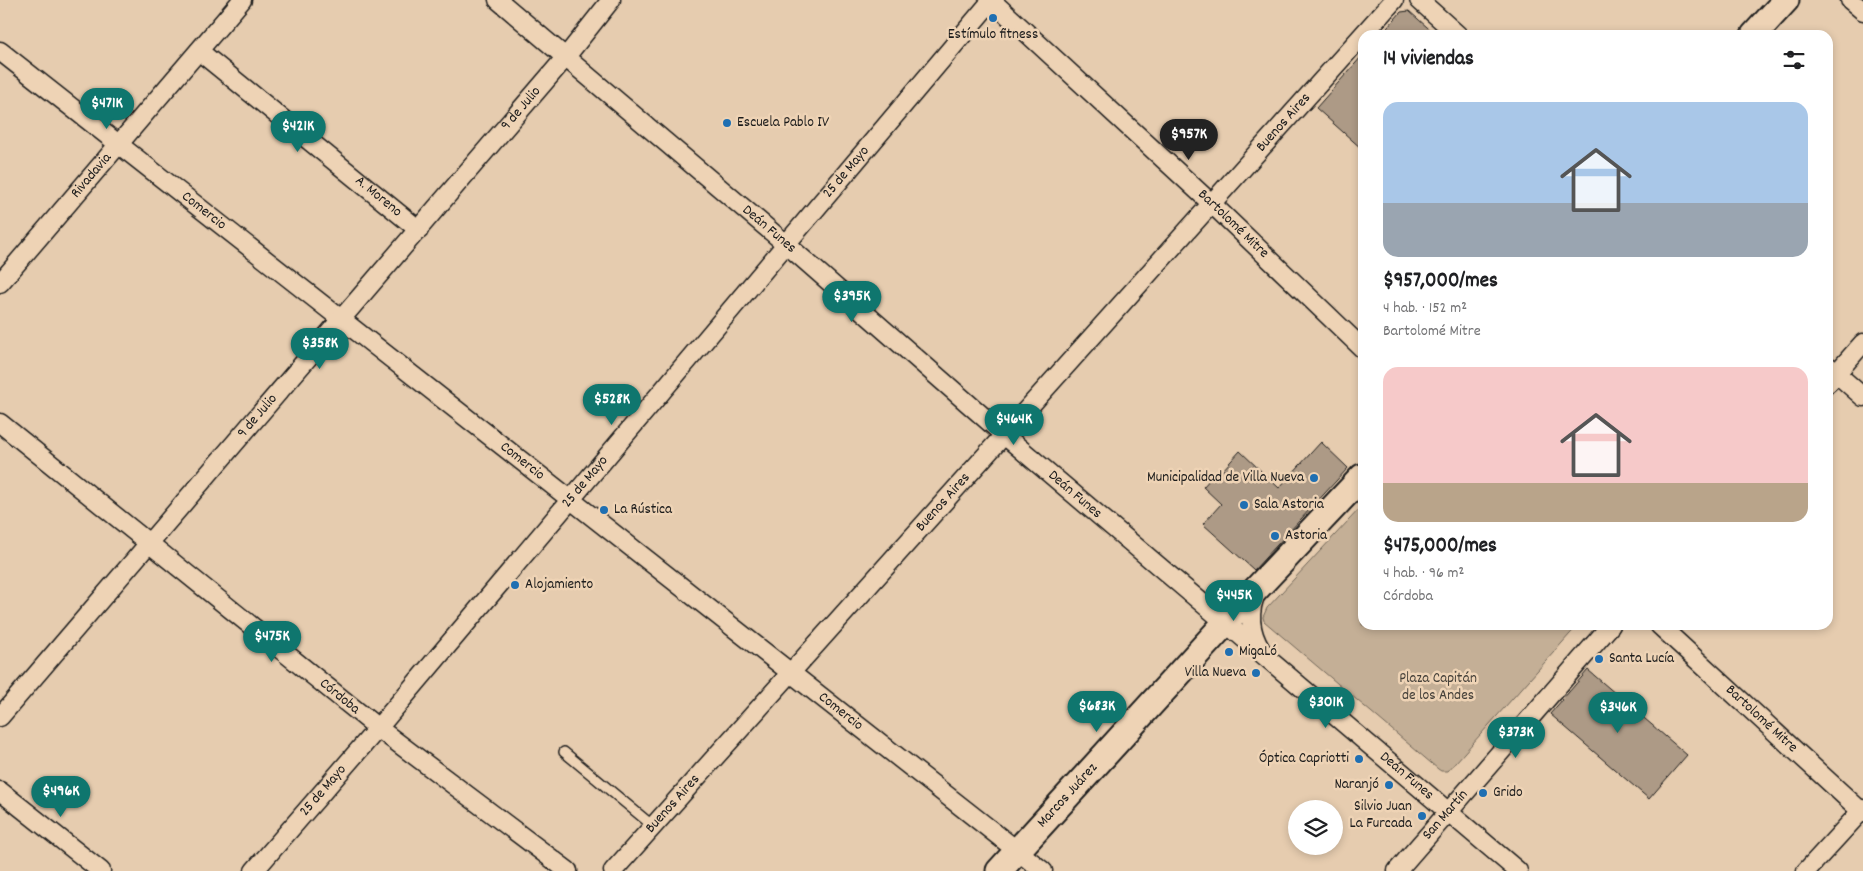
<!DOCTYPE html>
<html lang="es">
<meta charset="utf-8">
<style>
body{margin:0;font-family:Dekko,sans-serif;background:#f6f6f6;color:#202124;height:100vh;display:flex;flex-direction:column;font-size:19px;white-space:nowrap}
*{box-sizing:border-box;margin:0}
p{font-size:16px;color:#757577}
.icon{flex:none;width:28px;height:28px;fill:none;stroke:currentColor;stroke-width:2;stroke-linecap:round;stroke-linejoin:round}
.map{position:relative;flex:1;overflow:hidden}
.sheet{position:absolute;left:1358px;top:30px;width:475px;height:600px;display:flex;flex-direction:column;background:#fff;border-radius:15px;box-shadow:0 2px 8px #0003}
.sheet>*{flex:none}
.tools{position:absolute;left:1288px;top:800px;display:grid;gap:10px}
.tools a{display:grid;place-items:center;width:55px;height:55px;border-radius:50%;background:#fff;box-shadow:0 2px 8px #0003;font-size:25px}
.price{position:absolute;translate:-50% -42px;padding:0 11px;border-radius:18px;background:#0f766e;color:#fff;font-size:16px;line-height:32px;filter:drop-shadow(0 1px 2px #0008)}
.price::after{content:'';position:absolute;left:50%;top:30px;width:15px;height:11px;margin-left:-8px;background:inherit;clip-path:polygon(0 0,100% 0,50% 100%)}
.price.current{background:#222;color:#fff}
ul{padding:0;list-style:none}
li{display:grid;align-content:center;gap:10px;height:265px;padding:0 25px}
li span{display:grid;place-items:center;height:155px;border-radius:15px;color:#555}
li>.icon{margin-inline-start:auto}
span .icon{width:90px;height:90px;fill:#fffc;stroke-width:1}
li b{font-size:21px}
h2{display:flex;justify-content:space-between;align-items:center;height:60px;padding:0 25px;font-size:21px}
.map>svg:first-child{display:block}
.green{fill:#c4af96;stroke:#706659}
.building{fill:#ad9a86;stroke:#1c1c1c}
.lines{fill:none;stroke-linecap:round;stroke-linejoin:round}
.service-casing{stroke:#1c1c1c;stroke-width:12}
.minor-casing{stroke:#1c1c1c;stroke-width:21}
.secondary-casing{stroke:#1c1c1c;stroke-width:29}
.service{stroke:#eed3b5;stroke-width:9}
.minor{stroke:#eed3b5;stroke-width:18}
.secondary{stroke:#eed3b5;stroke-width:25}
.poi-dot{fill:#1f6fb2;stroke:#eed3b5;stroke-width:2}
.labels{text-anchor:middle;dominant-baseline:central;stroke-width:5;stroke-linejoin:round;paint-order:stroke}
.poi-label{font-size:15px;fill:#1c1c1c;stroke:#eed3b5;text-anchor:start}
.street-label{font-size:15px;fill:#1c1c1c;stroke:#eed3b5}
.park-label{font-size:15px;fill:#46413a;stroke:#eed3b5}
</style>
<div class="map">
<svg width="1863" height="871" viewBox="0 0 1863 871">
<rect width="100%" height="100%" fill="#e6ccaf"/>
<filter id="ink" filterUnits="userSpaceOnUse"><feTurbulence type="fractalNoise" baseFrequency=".02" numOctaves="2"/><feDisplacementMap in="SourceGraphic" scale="10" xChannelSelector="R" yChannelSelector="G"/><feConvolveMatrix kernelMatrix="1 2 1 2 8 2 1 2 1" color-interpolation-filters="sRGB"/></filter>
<g filter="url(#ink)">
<path class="green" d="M 1362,506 L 1362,625 L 1578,625 L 1448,771 L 1441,771 L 1438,769 L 1264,621 L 1263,617 L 1267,608 Z"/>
<g class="building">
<path d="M 1409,11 L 1436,35 L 1381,35 L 1401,12 Z"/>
<path d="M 1362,56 L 1362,149 L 1316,108 Z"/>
<path d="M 1321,442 L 1348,468 L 1254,570 L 1203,524 L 1221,504 L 1203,487 L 1220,468 L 1222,471 L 1240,451 L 1279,488 Z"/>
<path d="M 1588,670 L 1687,755 L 1649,799 L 1550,714 Z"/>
</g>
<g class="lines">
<defs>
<path id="service" d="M 564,752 L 653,826"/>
<g id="minor">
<path id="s1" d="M 498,0 L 786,244 L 1003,434 L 1518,871"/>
<path id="s2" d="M 991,0 L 1211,203 L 1362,348"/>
<path d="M 1419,0 L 1458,35"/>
<path d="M 1850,0 L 1863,11"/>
<path id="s3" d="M 0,51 L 1043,871"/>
<path id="s4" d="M 199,51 L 419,230"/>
<path id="s5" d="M 0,283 L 242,0"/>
<path d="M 1828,366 L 1863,397"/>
<path d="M 1828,383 L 1863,343"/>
<path id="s6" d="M 0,423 L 378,728 L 568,871"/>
<path d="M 1257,591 C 1248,611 1249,631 1261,650"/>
<path id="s7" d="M 1659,625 L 1863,813"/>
<path id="s8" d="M 0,717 L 565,58 L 611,0"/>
<path d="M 0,791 L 101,871"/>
<path id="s9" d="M 254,871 L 378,728 L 992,0"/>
<path id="s10" d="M 613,871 L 1394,0"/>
<path id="s11" d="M 1397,871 L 1611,625"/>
<path d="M 1806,871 L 1863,809"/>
</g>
<g id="secondary">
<path d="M 1754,35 L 1786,0"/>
<path id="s12" d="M 999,871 L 1259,586 L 1362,477"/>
</g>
</defs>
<use href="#service" class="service-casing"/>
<use href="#minor" class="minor-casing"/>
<use href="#secondary" class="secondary-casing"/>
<use href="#service" class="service"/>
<use href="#minor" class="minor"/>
<use href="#secondary" class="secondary"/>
</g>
</g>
<g class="poi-dot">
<circle cx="993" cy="18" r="5"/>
<circle cx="727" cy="123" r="5"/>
<circle cx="1314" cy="478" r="5"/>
<circle cx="1244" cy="505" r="5"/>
<circle cx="604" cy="510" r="5"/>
<circle cx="1275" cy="536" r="5"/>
<circle cx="515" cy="585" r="5"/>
<circle cx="1229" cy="652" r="5"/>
<circle cx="1599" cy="659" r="5"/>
<circle cx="1256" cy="673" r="5"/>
<circle cx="1359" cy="759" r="5"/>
<circle cx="1389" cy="785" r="5"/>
<circle cx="1483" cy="793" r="5"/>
<circle cx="1422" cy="816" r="5"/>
</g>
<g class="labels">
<g class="poi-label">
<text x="993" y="35" text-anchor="middle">Estímulo fitness</text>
<text x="737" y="123">Escuela Pablo IV</text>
<text x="1304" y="478" text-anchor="end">Municipalidad de Villa Nueva</text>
<text x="1254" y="505">Sala Astoria</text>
<text x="614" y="510">La Rústica</text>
<text x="1285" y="536">Astoria</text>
<text x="525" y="585">Alojamiento</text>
<text x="1239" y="652">MigaLó</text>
<text x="1609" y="659">Santa Lucía</text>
<text x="1246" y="673" text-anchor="end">Villa Nueva</text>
<text x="1349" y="759" text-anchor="end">Óptica Capriotti</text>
<text x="1379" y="785" text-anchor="end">Naranjó</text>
<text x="1493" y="793">Grido</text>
<text x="1412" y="807" text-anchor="end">Silvio Juan<tspan x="1412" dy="17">La Furcada</tspan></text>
</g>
<g class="street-label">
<text stroke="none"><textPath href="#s8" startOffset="801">9 de Julio</textPath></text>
<text stroke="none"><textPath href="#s10" startOffset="1005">Buenos Aires</textPath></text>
<text stroke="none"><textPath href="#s9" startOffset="916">25 de Mayo</textPath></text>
<text stroke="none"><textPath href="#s5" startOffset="141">Rivadavia</textPath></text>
<text stroke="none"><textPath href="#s4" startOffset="231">A. Moreno</textPath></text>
<text stroke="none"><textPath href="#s3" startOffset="259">Comercio</textPath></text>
<text stroke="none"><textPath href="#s2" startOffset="330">Bartolomé Mitre</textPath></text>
<text stroke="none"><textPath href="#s1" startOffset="355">Deán Funes</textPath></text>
<text stroke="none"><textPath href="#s8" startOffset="396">9 de Julio</textPath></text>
<text stroke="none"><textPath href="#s3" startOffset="664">Comercio</textPath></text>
<text stroke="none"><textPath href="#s9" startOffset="511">25 de Mayo</textPath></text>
<text stroke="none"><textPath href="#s1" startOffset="760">Deán Funes</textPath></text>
<text stroke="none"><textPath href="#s10" startOffset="495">Buenos Aires</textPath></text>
<text stroke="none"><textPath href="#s6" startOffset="436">Córdoba</textPath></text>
<text stroke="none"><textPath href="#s3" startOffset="1069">Comercio</textPath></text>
<text stroke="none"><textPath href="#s7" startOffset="139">Bartolomé Mitre</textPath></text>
<text stroke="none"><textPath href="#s1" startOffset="1195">Deán Funes</textPath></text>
<text stroke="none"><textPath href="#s9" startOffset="106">25 de Mayo</textPath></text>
<text stroke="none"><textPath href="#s12" startOffset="102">Marcos Juárez</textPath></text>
<text stroke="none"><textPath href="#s10" startOffset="90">Buenos Aires</textPath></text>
<text stroke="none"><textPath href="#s11" startOffset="74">San Martín</textPath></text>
</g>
<g class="park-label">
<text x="1438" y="679">Plaza Capitán<tspan x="1438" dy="17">de los Andes</tspan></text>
</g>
</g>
</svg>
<div class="tools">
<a><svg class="icon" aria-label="layers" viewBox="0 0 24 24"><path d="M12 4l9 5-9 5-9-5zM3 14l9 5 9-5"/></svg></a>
</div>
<b class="price" style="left:107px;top:130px">$471K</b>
<b class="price" style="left:298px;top:153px">$421K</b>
<b class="price current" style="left:1189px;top:161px">$957K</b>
<b class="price" style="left:852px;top:323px">$395K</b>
<b class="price" style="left:320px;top:370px">$358K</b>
<b class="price" style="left:612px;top:426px">$528K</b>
<b class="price" style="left:1014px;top:446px">$464K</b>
<b class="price" style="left:1234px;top:622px">$445K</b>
<b class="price" style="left:272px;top:663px">$475K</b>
<b class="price" style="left:1326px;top:729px">$301K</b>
<b class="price" style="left:1097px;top:733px">$683K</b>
<b class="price" style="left:1618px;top:734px">$346K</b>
<b class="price" style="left:1516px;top:759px">$373K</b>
<b class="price" style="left:61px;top:818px">$496K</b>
<section class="sheet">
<h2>14 viviendas<svg class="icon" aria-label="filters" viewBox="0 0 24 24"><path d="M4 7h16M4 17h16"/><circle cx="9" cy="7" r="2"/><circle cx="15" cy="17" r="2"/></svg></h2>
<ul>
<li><span style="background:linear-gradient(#a9c7e8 65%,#9aa5b1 0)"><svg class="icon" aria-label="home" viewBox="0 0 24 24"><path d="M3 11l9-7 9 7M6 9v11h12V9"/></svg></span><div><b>$957,000/mes</b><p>4 hab. · 152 m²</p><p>Bartolomé Mitre</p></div></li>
<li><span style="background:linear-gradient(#f6c9c9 75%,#b9a48a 0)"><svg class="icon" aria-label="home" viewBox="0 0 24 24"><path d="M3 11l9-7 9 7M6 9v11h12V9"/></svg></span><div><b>$475,000/mes</b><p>4 hab. · 96 m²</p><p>Córdoba</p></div></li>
</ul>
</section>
</div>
